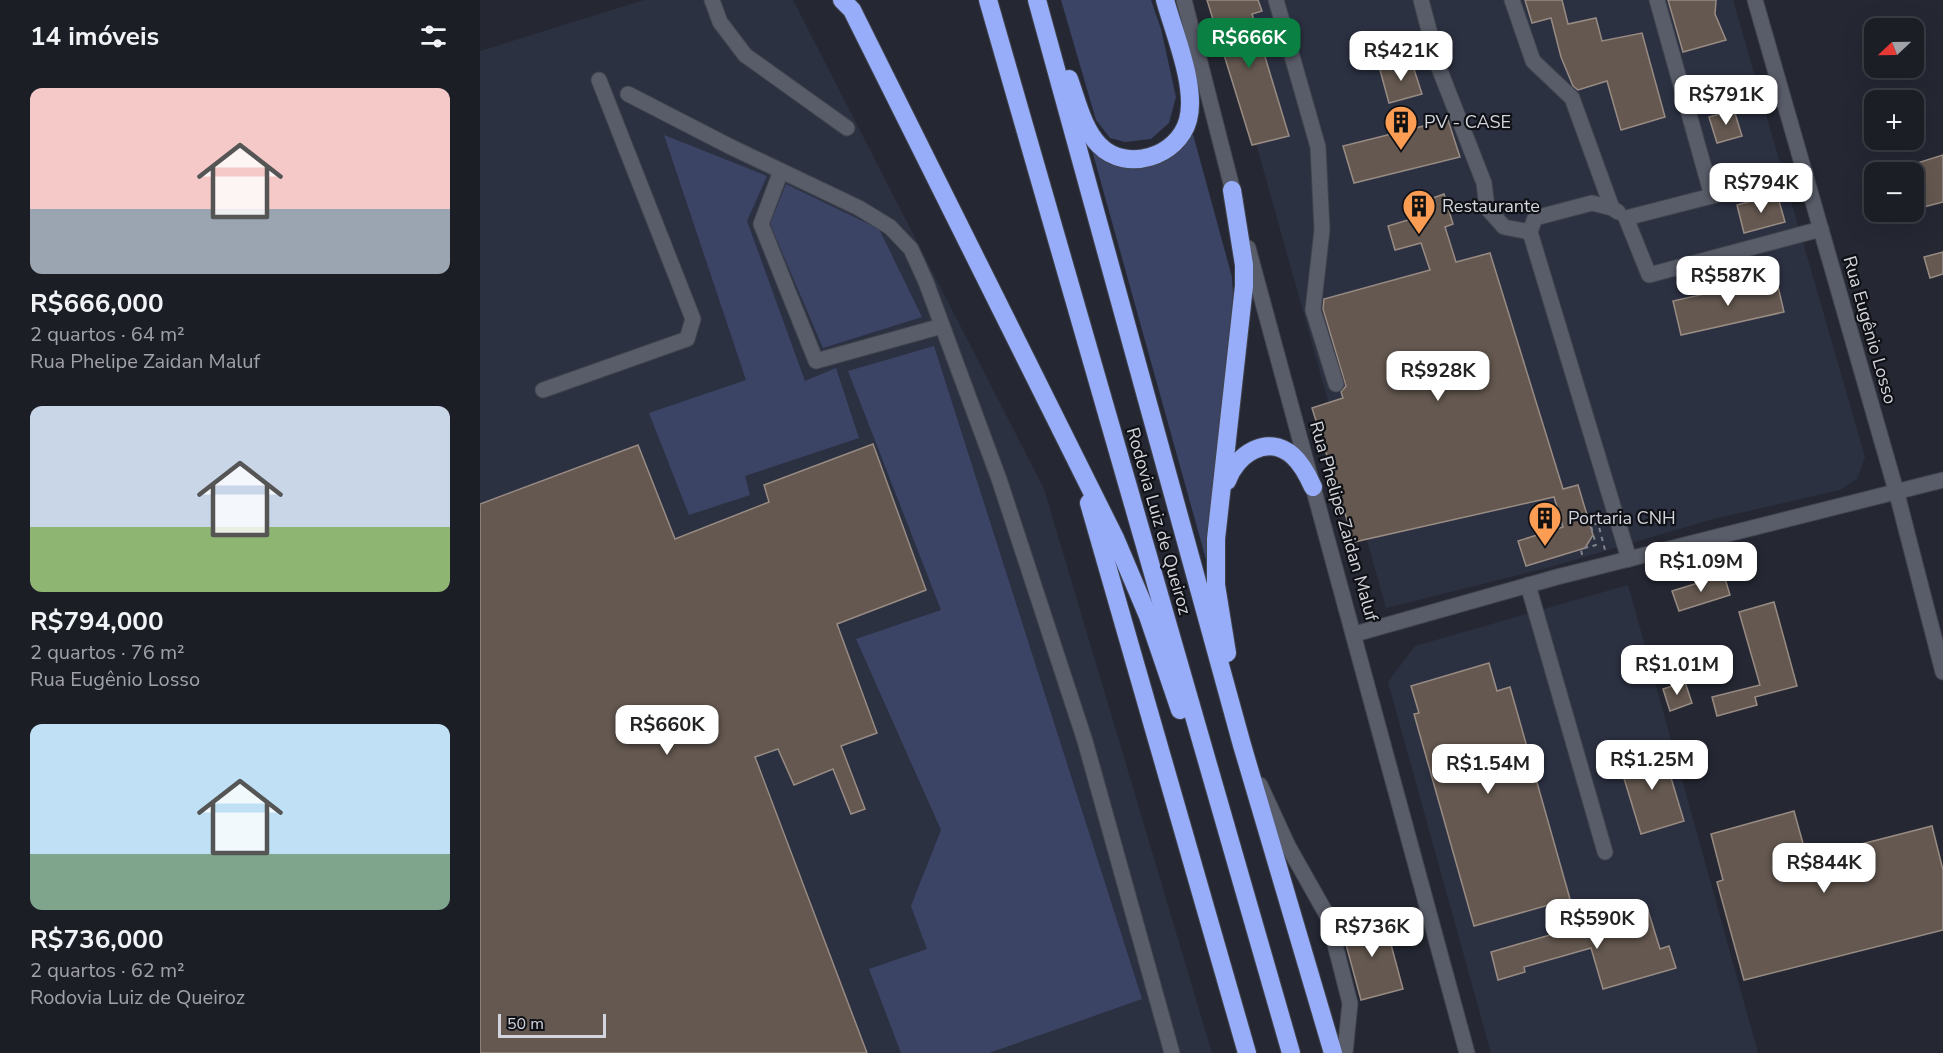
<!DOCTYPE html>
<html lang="pt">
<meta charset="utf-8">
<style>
body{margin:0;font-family:"Nunito Sans",sans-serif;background:#25272e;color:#f1f3f6;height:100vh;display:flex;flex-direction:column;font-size:22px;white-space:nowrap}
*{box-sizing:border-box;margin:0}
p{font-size:20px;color:#a0a2a7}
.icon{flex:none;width:33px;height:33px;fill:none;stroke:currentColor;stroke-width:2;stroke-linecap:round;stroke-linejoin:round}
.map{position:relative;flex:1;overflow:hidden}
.side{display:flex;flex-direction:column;background:#1c1e26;width:480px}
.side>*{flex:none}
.needle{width:39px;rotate:248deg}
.tools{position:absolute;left:1384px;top:18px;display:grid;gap:12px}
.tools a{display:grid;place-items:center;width:60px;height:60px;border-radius:12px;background:#1c1e26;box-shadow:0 6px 24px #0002,0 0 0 2px #3a3c43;font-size:30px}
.scale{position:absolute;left:18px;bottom:15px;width:108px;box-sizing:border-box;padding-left:6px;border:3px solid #d3d5dc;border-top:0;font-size:16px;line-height:21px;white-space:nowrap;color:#d3d5dc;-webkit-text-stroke:4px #101116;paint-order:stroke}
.price{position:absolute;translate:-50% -51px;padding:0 14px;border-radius:12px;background:#fff;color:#222;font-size:20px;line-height:39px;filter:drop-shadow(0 2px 3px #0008)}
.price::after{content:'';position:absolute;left:50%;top:36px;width:18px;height:14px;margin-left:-9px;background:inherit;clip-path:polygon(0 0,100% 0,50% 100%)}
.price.current{background:#0b8043;color:#fff}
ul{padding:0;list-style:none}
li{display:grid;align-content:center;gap:12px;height:318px;padding:0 30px}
li span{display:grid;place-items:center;height:186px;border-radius:12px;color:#555}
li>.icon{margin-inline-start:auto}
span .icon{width:108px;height:108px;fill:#fffc;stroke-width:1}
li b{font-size:26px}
h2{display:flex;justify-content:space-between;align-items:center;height:72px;padding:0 30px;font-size:26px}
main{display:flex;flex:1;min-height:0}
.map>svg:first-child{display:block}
.built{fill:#2c3142}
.green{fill:#3b4464}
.building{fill:#645850;stroke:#988b83;stroke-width:1.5}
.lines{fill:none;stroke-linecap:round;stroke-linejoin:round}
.minor-casing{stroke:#41444d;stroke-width:17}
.highway-casing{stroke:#41444d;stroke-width:20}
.path{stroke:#81838c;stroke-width:2;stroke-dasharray:4.5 4.5;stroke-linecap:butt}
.minor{stroke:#595d69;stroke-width:15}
.highway{stroke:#97adf9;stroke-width:18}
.labels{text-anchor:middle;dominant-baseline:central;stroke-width:4.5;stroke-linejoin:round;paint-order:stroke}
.poi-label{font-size:18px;fill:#d3d5dc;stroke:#101116;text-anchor:start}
.street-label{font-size:18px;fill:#d3d5dc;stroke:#101116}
</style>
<main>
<section class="side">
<h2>14 imóveis<svg class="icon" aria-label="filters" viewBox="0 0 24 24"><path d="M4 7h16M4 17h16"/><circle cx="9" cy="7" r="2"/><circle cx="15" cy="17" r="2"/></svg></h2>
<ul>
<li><span style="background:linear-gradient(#f6c9c9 65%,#9aa5b1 0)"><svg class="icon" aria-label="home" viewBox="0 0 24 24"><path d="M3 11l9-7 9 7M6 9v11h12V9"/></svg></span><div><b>R$666,000</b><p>2 quartos · 64 m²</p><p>Rua Phelipe Zaidan Maluf</p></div></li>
<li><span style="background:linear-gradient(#c9d6e8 65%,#8fb573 0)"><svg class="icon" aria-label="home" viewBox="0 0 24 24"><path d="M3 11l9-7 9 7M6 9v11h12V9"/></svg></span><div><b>R$794,000</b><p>2 quartos · 76 m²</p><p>Rua Eugênio Losso</p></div></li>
<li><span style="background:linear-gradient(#bfe0f5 70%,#7fa58c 0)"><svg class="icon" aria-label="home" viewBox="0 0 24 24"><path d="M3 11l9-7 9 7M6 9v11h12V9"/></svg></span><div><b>R$736,000</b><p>2 quartos · 62 m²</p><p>Rodovia Luiz de Queiroz</p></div></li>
</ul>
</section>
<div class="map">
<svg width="1463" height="1053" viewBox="0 0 1463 1053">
<rect width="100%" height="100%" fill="#252833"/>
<g class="built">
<path d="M 164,0 L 313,0 L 564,489 L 732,1053 L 0,1053 L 0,51 Z"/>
<path d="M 736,0 L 1253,0 L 1385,457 L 1377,479 L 1360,490 L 1233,519 L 1074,566 L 906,608 Z"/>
<path d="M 1148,585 L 1278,1053 L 1011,1053 L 908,682 L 935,646 Z"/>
</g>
<g class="green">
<path d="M 581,0 L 671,0 L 681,29 L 696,97 L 689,123 L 671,139 L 645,142 L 630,138 L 616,120 Z"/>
<path d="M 711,127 L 752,277 L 753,294 L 727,563 L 610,143 L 648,164 Z"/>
<path d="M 184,135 L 287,176 L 267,221 L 325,381 L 356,368 L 379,438 L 265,476 L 270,495 L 209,515 L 169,413 L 266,380 Z"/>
<path d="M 306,184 L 399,229 L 442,317 L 343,348 L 290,224 Z"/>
<path d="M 454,346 L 662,999 L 509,1053 L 421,1053 L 389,969 L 447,949 L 431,906 L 461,830 L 376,639 L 461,610 L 368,371 Z"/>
</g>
<g class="building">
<path d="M 727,0 L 778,0 L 782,11 L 772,14 L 809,136 L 772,145 Z"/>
<path d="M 1045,0 L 1082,0 L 1088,24 L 1116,18 L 1122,41 L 1162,33 L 1185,117 L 1141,130 L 1127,81 L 1098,90 L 1093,86 L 1081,57 L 1071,18 L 1052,23 Z"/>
<path d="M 1188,0 L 1236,0 L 1235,14 L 1246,40 L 1203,52 Z"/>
<path d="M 931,60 L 942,94 L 909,103 L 900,70 Z"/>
<path d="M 1254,110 L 1262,136 L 1237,143 L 1229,117 Z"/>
<path d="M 968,120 L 980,157 L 874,183 L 863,146 Z"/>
<path d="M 1463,155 L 1463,202 L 1436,209 L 1434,164 Z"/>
<path d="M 964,194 L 973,224 L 965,227 L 976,262 L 1010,253 L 1083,489 L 1098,485 L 1113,535 L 1105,548 L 1046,566 L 1038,541 L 1083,527 L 1074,497 L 874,542 L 832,408 L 863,398 L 861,392 L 866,386 L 843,309 L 844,299 L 950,270 L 941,243 L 915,250 L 908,226 L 938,217 L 936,204 Z"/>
<path d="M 1297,194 L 1305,222 L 1264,233 L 1257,205 Z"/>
<path d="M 1463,252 L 1463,274 L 1450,278 L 1444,257 Z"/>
<path d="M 1296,278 L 1304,312 L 1201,335 L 1193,301 Z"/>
<path d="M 393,444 L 446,590 L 357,624 L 397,733 L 361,746 L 385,809 L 371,814 L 353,769 L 314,785 L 298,749 L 275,757 L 387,1053 L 0,1053 L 0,504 L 158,445 L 195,539 L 289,502 L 284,485 Z"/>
<path d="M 1244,575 L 1250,595 L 1199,611 L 1192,591 Z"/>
<path d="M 1294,602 L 1317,686 L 1275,697 L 1277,705 L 1237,716 L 1232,697 L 1280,685 L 1259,612 Z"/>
<path d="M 1009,663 L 1017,691 L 1030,687 L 1090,899 L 994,926 L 934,714 L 939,713 L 931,686 Z"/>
<path d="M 1205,682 L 1212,703 L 1190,711 L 1183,689 Z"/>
<path d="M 1182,748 L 1204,821 L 1161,834 L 1139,762 Z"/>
<path d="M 1314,811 L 1327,858 L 1452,826 L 1463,870 L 1463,930 L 1264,980 L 1237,882 L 1243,880 L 1231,834 Z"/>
<path d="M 1167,907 L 1180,949 L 1189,946 L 1196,968 L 1123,989 L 1111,948 L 1044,967 L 1045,972 L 1018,980 L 1011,952 Z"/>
<path d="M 903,915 L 923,989 L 881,1000 L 861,926 Z"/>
</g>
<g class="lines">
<defs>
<g id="minor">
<path d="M 232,0 L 240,22 L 265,55 L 367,128"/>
<path d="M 704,0 L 755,199"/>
<path d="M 796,0 L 838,147 L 842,230 L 833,310 L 856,384"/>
<path d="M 941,0 L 959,68 L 1004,183 L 1007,208 L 1024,227 L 1050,232"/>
<path d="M 1032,0 L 1053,61 L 1092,98 L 1132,208 L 1138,212"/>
<path d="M 1177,0 L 1232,196"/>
<path d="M 1275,0 L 1417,494 L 1463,672"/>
<path d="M 148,94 L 251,147 L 379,208 L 410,227 L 431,249 L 446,282 L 519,479 L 605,741 L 692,1053"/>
<path d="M 301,171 L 281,224 L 336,361 L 462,326"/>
<path d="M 1325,172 L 1146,218 L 1169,275 L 1341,229"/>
<path d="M 1132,208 L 1112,203 L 1055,218 L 1050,232 L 1149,559"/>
<path d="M 768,248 L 987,1053"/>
<path d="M 63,390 L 207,339 L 213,319 L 119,80"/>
<path d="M 1048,585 L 1125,852"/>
<path d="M 875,634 L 1077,577 L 1463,480"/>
<path d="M 780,785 L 808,846 L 848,917 L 870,1003 L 865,1053"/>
</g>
<g id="highway">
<path d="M 362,0 L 372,10 L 635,538 L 668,616 L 700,710"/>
<path d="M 508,0 L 811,1053"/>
<path d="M 557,0 L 762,745 L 853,1053"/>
<path d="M 589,79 C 597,101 603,129 619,145 C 646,173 698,157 708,120 C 717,87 694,33 685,0"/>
<path d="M 747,481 C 756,455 787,433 813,456 C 822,464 828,476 833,487"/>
<path d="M 609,503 L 767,1053"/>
<path d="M 747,653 L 736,585 L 736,539 L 764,286 L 764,265 L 752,190"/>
</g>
</defs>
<use href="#minor" class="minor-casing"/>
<use href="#highway" class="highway-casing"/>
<path class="path" d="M 1102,555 L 1101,549 L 1116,545 L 1111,526 L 1118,523 L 1125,550"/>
<use href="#minor" class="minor"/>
<use href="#highway" class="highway"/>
</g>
<defs>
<symbol id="building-pin" viewBox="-11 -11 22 30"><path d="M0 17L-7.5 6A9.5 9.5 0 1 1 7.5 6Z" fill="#fd9d54" stroke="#101116"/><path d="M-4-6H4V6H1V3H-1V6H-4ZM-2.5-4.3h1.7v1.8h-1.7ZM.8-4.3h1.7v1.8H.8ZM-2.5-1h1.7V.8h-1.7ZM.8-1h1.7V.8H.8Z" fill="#111"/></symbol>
</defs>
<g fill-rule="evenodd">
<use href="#building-pin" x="902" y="103" width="38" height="52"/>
<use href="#building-pin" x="920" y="187" width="38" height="52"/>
<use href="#building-pin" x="1046" y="499" width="38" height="52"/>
</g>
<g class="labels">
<g class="poi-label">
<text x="944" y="122">PV - CASE</text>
<text x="962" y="206">Restaurante</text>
<text x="1088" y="518">Portaria CNH</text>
</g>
<g class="street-label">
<text transform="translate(1390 330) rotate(74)">Rua Eugênio Losso</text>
<text transform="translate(679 521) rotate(74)">Rodovia Luiz de Queiroz</text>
<text transform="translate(864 521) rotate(74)">Rua Phelipe Zaidan Maluf</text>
</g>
</g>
</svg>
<div class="tools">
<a><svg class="needle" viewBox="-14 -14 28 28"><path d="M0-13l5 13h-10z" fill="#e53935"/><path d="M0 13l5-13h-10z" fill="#a0a2a7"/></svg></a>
<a>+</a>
<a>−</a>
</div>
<div class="scale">50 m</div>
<b class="price current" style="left:769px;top:69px">R$666K</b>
<b class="price" style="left:921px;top:82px">R$421K</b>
<b class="price" style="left:1246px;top:126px">R$791K</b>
<b class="price" style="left:1281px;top:214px">R$794K</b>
<b class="price" style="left:1248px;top:307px">R$587K</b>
<b class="price" style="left:958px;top:402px">R$928K</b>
<b class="price" style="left:1221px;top:593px">R$1.09M</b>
<b class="price" style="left:1197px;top:696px">R$1.01M</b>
<b class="price" style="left:187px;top:756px">R$660K</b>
<b class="price" style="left:1172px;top:791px">R$1.25M</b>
<b class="price" style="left:1008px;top:795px">R$1.54M</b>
<b class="price" style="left:1344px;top:894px">R$844K</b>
<b class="price" style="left:1117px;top:950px">R$590K</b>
<b class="price" style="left:892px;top:958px">R$736K</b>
</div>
</main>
